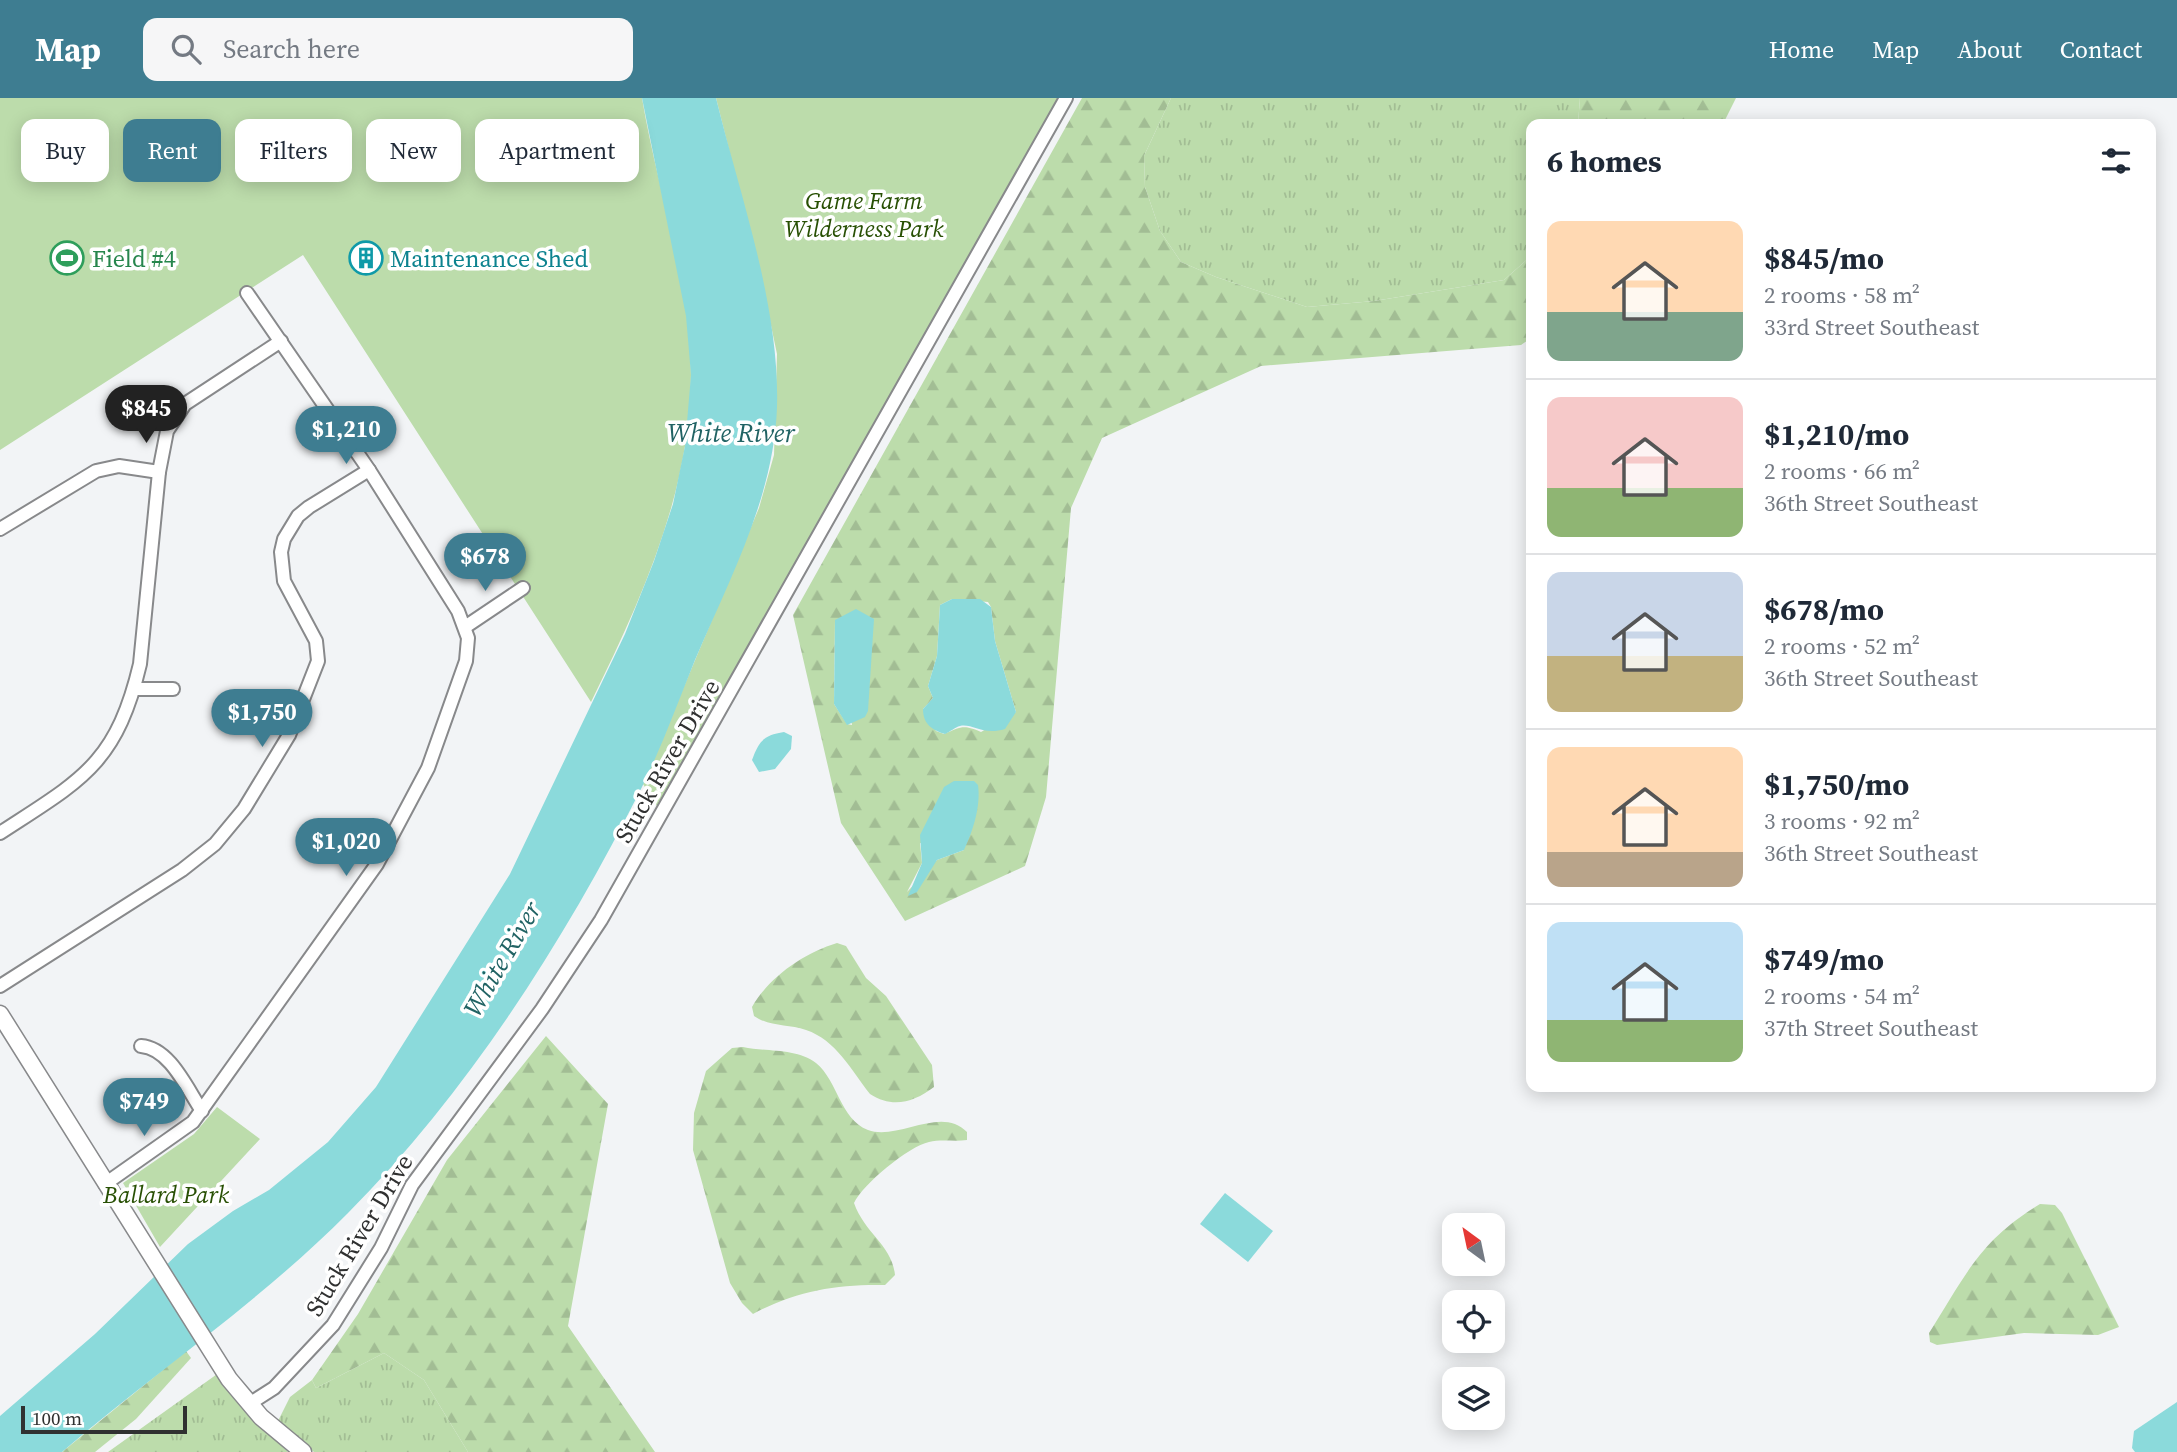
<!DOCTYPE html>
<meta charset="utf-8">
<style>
body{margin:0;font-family:"Source Serif 4",serif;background:#f6f6f7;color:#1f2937;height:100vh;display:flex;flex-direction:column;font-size:26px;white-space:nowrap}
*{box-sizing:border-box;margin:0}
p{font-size:23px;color:#747a83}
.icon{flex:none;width:38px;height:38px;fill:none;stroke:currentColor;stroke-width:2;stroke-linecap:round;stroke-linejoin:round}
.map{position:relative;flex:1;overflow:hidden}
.drawer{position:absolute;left:1526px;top:21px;width:630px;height:973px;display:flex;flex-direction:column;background:#fff;border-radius:14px;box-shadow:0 4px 18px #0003}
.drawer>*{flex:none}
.banner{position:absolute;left:21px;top:21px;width:665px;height:63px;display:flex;gap:14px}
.needle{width:46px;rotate:327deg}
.fabs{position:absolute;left:1442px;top:1115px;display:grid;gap:14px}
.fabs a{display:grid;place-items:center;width:63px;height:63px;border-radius:14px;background:#fff;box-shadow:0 4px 18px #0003;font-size:35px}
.scale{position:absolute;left:21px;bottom:18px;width:166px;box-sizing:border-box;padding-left:7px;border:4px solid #303131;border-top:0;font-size:19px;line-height:24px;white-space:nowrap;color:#303131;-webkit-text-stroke:5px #fff;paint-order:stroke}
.price{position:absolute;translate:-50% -60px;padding:0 16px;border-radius:24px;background:#3e7d91;color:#fff;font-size:23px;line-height:46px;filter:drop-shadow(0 2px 4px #0008)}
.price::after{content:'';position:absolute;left:50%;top:42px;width:21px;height:16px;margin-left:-10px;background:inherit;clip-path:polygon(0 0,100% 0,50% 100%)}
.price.current{background:#222;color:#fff}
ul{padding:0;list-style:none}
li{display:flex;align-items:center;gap:21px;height:175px;padding:0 21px}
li+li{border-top:2px solid #e0e1e3}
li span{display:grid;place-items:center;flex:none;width:196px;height:140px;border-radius:14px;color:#555}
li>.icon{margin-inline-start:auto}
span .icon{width:84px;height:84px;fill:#fffc;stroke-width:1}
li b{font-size:30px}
h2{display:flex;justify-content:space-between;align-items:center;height:84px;padding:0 21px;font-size:30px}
.chip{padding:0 24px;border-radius:14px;background:#fff;box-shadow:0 4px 18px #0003;font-size:24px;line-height:63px}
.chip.current{background:#3e7d91;color:#fff}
header{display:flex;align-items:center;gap:42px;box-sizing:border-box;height:98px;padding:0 35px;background:#3e7d91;color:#fff}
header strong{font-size:33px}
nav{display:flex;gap:38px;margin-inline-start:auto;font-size:24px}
.search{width:490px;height:63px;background:#f6f6f7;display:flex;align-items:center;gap:18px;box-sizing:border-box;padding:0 24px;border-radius:14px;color:#747a83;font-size:26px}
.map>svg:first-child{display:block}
.grass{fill:url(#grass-tufts)}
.forest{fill:url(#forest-firs);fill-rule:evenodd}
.park{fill:#bcdcab}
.water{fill:#8bdadb}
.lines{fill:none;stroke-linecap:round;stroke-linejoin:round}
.minor-casing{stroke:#88898b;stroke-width:16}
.tertiary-casing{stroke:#88898b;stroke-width:19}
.minor{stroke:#fff;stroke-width:12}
.tertiary{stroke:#fff;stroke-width:16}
.labels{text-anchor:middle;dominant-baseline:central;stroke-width:7;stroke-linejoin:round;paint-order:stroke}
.park-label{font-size:24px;font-style:italic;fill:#285004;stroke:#fff}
.leisure-label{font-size:24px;fill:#27864d;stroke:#fff;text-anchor:start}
.culture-label{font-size:24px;fill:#0d838f;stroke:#fff;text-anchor:start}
.street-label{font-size:24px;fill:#303131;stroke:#fff}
.water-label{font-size:26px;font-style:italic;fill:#216364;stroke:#fff}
</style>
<header>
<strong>Map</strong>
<div class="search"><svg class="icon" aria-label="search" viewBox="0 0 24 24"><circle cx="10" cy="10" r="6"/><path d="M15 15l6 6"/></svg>Search here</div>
<nav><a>Home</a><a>Map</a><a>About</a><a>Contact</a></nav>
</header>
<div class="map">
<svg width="2177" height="1354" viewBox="0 0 2177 1354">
<defs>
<pattern id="grass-tufts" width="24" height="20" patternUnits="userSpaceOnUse" patternTransform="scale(1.75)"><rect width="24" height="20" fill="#bcdcab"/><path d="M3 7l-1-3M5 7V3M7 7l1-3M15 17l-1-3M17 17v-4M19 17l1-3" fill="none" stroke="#a2bd94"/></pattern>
<pattern id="forest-firs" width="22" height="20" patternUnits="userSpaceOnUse" patternTransform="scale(1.75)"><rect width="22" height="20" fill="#bcdcab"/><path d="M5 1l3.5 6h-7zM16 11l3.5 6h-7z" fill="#a2bd94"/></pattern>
</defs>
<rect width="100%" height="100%" fill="#f2f4f6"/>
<g class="grass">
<path d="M 1171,0 L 1580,0 L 1578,26 L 1531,26 L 1531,158 L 1504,182 L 1374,203 L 1307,209 L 1216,179 L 1181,164 L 1160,133 L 1145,89 L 1144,58 Z"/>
<path d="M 384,1255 L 424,1282 L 468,1354 L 314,1354 L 278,1323 L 290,1299 L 312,1282 L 316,1290 Z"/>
<path d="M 220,1274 L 252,1319 L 288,1354 L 108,1354 Z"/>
</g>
<g class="forest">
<path d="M 1082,0 L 1171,0 L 1144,58 L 1145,89 L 1160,133 L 1181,164 L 1216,179 L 1307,209 L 1374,203 L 1504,182 L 1531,158 L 1531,240 L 1521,247 L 1261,268 L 1102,340 L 1071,410 L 1046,699 L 1025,768 L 905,823 L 841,725 L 793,517 ZM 952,501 L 988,504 L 991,509 L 995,543 L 1016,614 L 981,634 C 963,626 961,629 944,636 L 936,633 L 923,611 L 933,600 L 928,588 L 937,558 L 940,507 ZM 835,522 L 852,627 L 847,626 L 834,606 ZM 920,745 L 964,752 L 937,762 L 907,794 L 922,765 Z"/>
<path d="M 1580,0 L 1736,0 L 1723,26 L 1578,26 Z"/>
<path d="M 837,845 L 846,848 L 866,880 L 886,898 L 932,967 L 934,989 C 914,1004 893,1011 870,996 C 851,972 836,942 806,932 C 788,926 770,929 754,918 L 752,909 C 769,879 804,855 837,845 Z"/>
<path d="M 546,938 L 608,1006 L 568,1228 L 655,1354 L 468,1354 L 424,1282 L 384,1255 L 316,1290 L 312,1282 L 358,1216 L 447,1062 Z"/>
<path d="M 743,949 C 766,954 797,950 816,965 C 838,983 840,1021 868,1032 C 898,1043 941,1007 967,1034 L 967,1042 C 955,1044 941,1041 929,1044 C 909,1048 862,1087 854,1105 C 865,1136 892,1147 895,1177 L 885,1187 C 837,1186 795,1193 753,1216 L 742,1205 L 730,1185 L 693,1052 L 694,1015 L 706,973 L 732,950 Z"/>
<path d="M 2040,1106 L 2055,1107 L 2062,1115 L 2119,1229 L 2098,1237 L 2024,1235 L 1937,1247 L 1930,1244 L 1929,1235 C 1966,1177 1979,1143 2040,1106 Z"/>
<path d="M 186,1253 L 191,1260 L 136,1321 L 95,1354 L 62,1354 Z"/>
</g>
<g class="park">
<path d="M 0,0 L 642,0 C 657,91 691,184 691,277 C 691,394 641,502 591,604 L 303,157 L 0,352 Z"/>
<path d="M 716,0 L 1059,0 L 846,390 L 662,716 L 643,686 L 759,410 L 774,357 L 777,256 L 761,180 Z"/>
<path d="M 217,1009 L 260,1041 L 160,1149 L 123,1085 L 194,1036 Z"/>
</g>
<g class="water">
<path d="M 642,0 L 716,0 C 740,98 780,208 777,309 C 774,399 730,480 695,562 C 678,604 662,648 642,689 C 565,842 469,993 348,1115 C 261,1203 156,1273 62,1354 L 0,1354 L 0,1318 L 95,1236 L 188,1146 L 233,1113 L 269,1092 L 328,1044 L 376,989 L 510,776 L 625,536 L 654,463 L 673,406 L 685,348 L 691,277 L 686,218 Z"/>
<path d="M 952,501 L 980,501 L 991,509 L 995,543 L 1016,614 L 1005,631 C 983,638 972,625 960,628 C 955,629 950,634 945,636 C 932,632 923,626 923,611 L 933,600 L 928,588 L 937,558 L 940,507 Z"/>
<path d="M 856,511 L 874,521 L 868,613 L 865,619 L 847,627 L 834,606 L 835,522 Z"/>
<path d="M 784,634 L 792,638 L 791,651 L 775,671 L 759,674 L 752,662 C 759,643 764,637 784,634 Z"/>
<path d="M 954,683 L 974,683 L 978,687 C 981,708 973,733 964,752 L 937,762 L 917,794 L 908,798 L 922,765 L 920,737 L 944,689 Z"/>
<path d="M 1225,1095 L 1273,1133 L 1248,1164 L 1200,1126 Z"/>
<path d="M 2177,1304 L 2177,1354 L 2135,1354 L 2132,1350 L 2134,1333 Z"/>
</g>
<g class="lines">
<defs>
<g id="minor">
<path d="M 0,431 L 96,373 L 119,368 L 159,374 L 167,333 L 185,306 L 281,243"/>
<path d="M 465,529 L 523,490"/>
<path d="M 134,591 L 173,591"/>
<path d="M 0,735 C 81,682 116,667 140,566 L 159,374"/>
<path d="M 0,888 L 182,772 L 215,746 L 244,711 L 289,637 L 318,563 L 316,543 L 284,483 L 281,454 L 284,441 L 298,418 L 309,409 L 369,372"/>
<path d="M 141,948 C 170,950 187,991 202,1013"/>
<path d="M 105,1086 L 193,1024 L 377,766 L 428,670 L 466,563 L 468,540 L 458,513 L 369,372 L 247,195"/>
<path d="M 249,1306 L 274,1290 L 333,1227 L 381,1150 L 412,1087 L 542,911 L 601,822 L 1066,0"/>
</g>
<path id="tertiary" d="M 0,916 L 229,1281 L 261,1319 L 303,1354"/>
</defs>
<use href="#minor" class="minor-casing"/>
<use href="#tertiary" class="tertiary-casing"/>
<use href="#minor" class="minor"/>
<use href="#tertiary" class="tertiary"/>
</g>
<defs>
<symbol id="stadium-ring" viewBox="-11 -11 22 22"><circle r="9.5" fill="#fff" stroke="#2e9e5b" stroke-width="1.5"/><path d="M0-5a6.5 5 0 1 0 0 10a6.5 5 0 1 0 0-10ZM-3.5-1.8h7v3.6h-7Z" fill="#2e9e5b"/></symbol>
<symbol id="building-ring" viewBox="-11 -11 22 22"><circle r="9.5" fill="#fff" stroke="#0f9aa8" stroke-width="1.5"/><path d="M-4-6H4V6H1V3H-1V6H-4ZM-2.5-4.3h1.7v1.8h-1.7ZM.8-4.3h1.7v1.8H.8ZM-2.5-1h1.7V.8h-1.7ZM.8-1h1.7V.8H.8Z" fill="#0f9aa8"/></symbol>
</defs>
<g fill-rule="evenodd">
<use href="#stadium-ring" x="48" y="141" width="38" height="38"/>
<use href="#building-ring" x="347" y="141" width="38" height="38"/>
</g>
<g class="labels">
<g class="park-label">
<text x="864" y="102">Game Farm<tspan x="864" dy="28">Wilderness Park</tspan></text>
<text x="166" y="1096">Ballard Park</text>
</g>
<g class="leisure-label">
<text x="92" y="160">Field #4</text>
</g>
<g class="culture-label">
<text x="390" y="160">Maintenance Shed</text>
</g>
<g class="street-label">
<text transform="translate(667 663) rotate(-60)">Stuck River Drive</text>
<text transform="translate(359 1137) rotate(-59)">Stuck River Drive</text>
</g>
<g class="water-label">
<text x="731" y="335">White River</text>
<text transform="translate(502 861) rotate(-60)">White River</text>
</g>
</g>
</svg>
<div class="fabs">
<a><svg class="needle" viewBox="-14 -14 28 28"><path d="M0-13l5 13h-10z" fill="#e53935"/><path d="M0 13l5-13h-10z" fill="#747a83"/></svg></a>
<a><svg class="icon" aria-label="locate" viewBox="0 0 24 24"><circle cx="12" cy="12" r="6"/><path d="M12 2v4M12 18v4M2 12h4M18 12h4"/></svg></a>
<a><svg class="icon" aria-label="layers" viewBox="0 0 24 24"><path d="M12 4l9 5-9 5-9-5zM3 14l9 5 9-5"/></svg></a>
</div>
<div class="scale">100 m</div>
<b class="price current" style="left:146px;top:347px">$845</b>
<b class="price" style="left:346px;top:368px">$1,210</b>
<b class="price" style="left:485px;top:495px">$678</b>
<b class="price" style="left:262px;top:651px">$1,750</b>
<b class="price" style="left:346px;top:780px">$1,020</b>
<b class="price" style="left:144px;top:1040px">$749</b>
<div class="banner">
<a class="chip">Buy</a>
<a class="chip current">Rent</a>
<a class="chip">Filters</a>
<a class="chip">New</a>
<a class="chip">Apartment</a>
</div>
<section class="drawer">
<h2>6 homes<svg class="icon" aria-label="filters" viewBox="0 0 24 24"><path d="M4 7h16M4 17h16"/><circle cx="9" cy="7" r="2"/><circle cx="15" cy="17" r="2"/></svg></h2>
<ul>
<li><span style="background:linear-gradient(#ffd9b3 65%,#7fa58c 0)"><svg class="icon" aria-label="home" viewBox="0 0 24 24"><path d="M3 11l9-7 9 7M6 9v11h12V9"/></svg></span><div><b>$845/mo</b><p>2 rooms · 58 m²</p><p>33rd Street Southeast</p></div></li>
<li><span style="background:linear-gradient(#f6c9c9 65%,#8fb573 0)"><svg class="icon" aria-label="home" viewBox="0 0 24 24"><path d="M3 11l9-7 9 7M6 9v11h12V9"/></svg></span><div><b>$1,210/mo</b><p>2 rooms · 66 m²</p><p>36th Street Southeast</p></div></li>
<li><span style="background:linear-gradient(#c9d6e8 60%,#c2b280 0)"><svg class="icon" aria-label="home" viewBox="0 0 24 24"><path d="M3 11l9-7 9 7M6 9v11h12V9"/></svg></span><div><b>$678/mo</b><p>2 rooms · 52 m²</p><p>36th Street Southeast</p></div></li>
<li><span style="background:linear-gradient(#ffd9b3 75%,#b9a48a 0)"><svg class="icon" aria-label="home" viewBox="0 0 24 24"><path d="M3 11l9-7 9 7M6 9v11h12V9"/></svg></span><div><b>$1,750/mo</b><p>3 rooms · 92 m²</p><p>36th Street Southeast</p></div></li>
<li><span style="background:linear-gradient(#bfe0f5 70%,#8fb573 0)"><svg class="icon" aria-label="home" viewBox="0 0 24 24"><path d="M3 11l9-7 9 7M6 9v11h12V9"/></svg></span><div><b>$749/mo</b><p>2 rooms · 54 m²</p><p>37th Street Southeast</p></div></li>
</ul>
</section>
</div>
